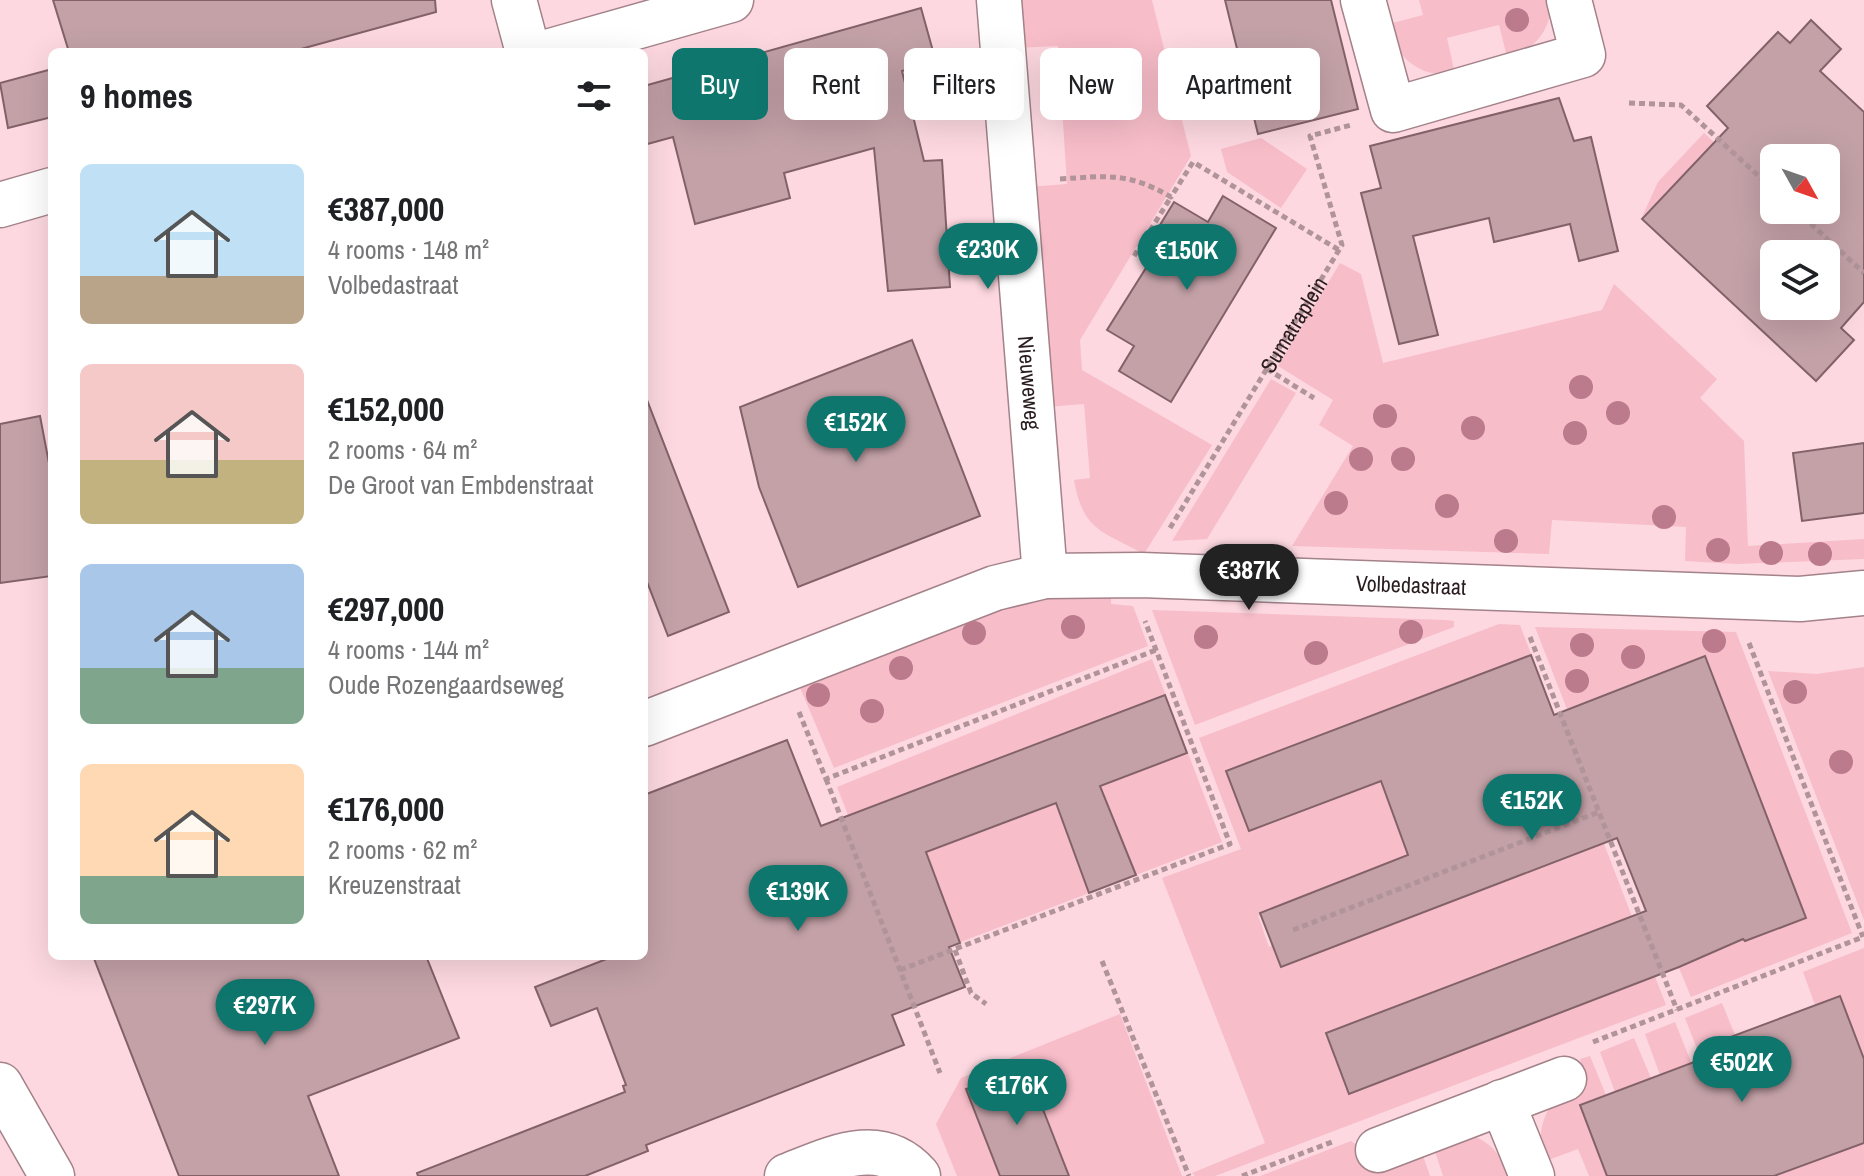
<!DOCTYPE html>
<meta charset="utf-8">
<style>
body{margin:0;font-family:"Archivo Narrow",sans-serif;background:#f6f6f6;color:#202124;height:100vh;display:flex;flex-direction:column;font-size:30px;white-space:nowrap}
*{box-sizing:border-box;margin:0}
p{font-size:26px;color:#757577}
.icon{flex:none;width:44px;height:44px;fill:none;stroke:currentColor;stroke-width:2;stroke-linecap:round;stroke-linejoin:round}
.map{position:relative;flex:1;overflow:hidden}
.details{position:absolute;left:48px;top:48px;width:600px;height:912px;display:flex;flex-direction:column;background:#fff;border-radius:12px;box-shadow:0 8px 32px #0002}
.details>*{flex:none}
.guide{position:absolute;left:672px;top:48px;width:760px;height:72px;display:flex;gap:16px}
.needle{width:52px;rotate:130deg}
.fabs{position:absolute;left:1760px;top:144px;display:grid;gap:16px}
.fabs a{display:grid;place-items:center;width:80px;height:80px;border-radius:12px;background:#fff;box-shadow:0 8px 32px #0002;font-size:40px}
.price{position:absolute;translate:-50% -68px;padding:0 18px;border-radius:28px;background:#0f766e;color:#fff;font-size:26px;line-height:52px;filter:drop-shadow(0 2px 4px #0008)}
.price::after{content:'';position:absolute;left:50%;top:48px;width:24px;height:18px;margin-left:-12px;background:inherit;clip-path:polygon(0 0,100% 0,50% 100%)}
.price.current{background:#222;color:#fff}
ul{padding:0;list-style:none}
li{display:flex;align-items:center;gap:24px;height:200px;padding:0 32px}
li span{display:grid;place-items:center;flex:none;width:224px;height:160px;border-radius:12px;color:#555}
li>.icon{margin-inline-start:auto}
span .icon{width:96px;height:96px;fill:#fffc;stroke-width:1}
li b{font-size:34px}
h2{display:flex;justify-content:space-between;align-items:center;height:96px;padding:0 32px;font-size:34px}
.tag{padding:0 28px;border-radius:12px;background:#fff;box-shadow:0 8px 32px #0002;font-size:28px;line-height:72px}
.tag.current{background:#0f766e;color:#fff}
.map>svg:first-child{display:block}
.green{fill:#f7bdc9}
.building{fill:#c3a1a7;stroke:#826268;stroke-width:2;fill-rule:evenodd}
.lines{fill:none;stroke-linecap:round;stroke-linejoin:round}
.minor-casing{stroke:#a38289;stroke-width:47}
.path{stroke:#b0949a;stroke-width:5;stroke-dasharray:6 4;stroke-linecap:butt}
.minor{stroke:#fff;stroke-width:44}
.tree{fill:#bc7a8d}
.labels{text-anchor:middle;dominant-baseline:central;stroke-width:6;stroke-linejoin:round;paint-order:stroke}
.street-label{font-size:22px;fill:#2a1d20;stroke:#fdd8e0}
</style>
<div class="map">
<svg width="1864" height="1176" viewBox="0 0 1864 1176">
<rect width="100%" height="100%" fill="#fdd8e0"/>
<g class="green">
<path d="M 1013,0 L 1152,0 L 1191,156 L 1080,340 L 1082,370 L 1212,445 L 1144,554 C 1102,531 1083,531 1074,480 L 1090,478 L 1084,404 L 1046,407 L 1028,187 L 1067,184 L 1058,46 L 1016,48 Z"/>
<path d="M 1419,0 L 1552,0 C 1550,33 1536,46 1508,61 L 1499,25 L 1447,38 L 1455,74 C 1418,78 1397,57 1385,25 L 1423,15 Z"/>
<path d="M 1704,133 L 1733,160 L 1680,178 L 1642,217 L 1658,182 Z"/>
<path d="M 1261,138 L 1307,169 L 1281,208 L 1227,172 L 1221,149 Z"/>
<path d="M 1340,263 L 1361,274 L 1383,363 L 1602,310 L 1614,284 L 1717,379 L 1700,398 L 1744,441 L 1748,546 L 1864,539 L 1864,559 L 1737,564 L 1685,561 L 1686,527 L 1552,520 L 1549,554 L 1292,546 L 1353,446 L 1319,425 L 1333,400 L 1278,366 Z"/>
<path d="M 1271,379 L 1296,393 L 1207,539 L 1172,541 Z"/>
<path d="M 1111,596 L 1111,604 L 1133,606 L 1148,646 L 834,768 L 799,685 L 1007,606 L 1056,597 Z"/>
<path d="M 1152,610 L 1446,620 L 1454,621 L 1454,627 L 1195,725 Z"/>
<path d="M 1499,624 L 1520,625 L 1590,809 L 1283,927 L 1258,915 L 1269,947 L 1596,823 L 1666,1005 L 1215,1176 L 1195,1176 L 1192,1173 L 1265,1143 L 1162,878 L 1241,849 L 1199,738 Z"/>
<path d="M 1535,627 L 1736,632 L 1852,933 L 1691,997 L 1679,968 L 1669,971 Z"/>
<path d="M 1152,659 L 1222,842 L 906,963 L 837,787 Z"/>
<path d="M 1864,667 L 1864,920 L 1768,671 L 1817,674 Z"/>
<path d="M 1864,948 L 1864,1176 L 1589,1176 L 1578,1149 L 1543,1162 C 1534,1126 1549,1092 1586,1079 L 1580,1059 L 1590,1056 L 1606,1095 L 1615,1092 L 1600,1052 L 1634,1038 L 1651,1078 L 1660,1075 L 1645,1034 L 1675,1022 L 1691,1062 L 1701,1059 L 1685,1018 L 1722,1003 L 1735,1035 L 1815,1005 L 1803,972 Z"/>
<path d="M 1120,1014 L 1182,1176 L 957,1176 L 936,1124 L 961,1078 Z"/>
<path d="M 1469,1134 C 1492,1143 1500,1154 1510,1176 L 1443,1176 L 1432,1142 Z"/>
<path d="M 1351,1141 L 1369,1153 L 1420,1147 L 1430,1176 L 1260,1176 Z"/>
</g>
<g class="building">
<path d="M 53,0 L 435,0 L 436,12 L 290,52 L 69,52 Z"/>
<path d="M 1225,0 L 1331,0 L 1358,109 L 1258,134 Z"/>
<path d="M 921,8 L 936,62 L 902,71 L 924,161 L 942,160 L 950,287 L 888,291 L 874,148 L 784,173 L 790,198 L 695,224 L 673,137 L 644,145 L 644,86 Z"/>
<path d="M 1811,20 L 1841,49 L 1820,71 L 1864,112 L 1864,302 L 1841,328 L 1854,340 L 1816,381 L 1642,219 L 1728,128 L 1707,106 L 1778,32 L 1790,43 ZM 1774,158 L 1826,158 L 1826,210 L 1774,210 ZM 1774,254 L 1826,254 L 1826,306 L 1774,306 Z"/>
<path d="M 52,69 L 52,117 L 8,128 L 0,83 Z"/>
<path d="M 1559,98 L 1574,141 L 1591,137 L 1618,251 L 1579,261 L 1570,224 L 1494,242 L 1489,218 L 1413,236 L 1438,335 L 1399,344 L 1361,193 L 1381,188 L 1370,146 Z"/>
<path d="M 1223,196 L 1276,228 L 1171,402 L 1119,371 L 1134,346 L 1107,330 L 1161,244 L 1152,238 L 1174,202 L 1208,222 Z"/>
<path d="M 912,340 L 980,516 L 798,587 L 759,487 L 740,407 Z"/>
<path d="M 644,400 L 647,400 L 729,612 L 668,636 L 644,574 Z"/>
<path d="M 40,416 L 52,479 L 52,576 L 0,583 L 0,424 Z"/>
<path d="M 1864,443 L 1864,513 L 1802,521 L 1793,453 Z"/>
<path d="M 1531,655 L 1554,715 L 1705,656 L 1806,918 L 1745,941 L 1743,939 L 1679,967 L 1349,1094 L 1326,1033 L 1646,911 L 1617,838 L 1281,967 L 1260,913 L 1408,855 L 1381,781 L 1249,831 L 1226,771 Z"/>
<path d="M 1165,695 L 1187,753 L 1100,786 L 1136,875 L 1089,893 L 1056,803 L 926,852 L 960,943 L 949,947 L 965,987 L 892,1015 L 904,1045 L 646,1145 L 648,1151 L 585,1176 L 418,1176 L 417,1173 L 625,1092 L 623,1086 L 626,1085 L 597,1008 L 551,1026 L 535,987 L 614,956 L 644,956 L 644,795 L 787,740 L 821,826 Z"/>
<path d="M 93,956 L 426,956 L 459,1038 L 308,1096 L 339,1176 L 179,1176 Z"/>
<path d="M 1840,996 L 1864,1059 L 1864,1143 L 1774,1176 L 1607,1176 L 1580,1105 L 1713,1055 L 1709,1045 Z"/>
<path d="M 1026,1067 L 1044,1112 L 1069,1176 L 1000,1176 L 966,1089 Z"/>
</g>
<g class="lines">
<defs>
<g id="minor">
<path d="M 514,0 L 528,52"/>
<path id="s2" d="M 999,0 L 1045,576"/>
<path d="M 1363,0 L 1393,110 L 1583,55 L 1569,0"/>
<path d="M 547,52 L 731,0"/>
<path d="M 0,205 L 52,190"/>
<path id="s3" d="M 644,724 L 995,588 L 1045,576 L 1141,575 L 1800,599 L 1864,593"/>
<path d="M 0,1085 L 52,1176"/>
<path d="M 1502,1102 L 1532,1176"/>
<path d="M 1378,1150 L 1564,1079"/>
<path d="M 787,1176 C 831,1159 880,1133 918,1176"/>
</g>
</defs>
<use href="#minor" class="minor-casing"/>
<g class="path">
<path d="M 1629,103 L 1681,105 L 1774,190"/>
<path d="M 1060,179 C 1108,176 1128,172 1171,197 L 1193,162 L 1339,250"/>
<path d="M 1796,210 L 1864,273"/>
<path d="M 1134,256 L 1171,197"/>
<path d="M 1267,369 L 1314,398"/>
<path id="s1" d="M 1170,528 L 1342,245 L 1310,136 L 1351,125"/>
<path d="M 1530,637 L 1677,1010"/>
<path d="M 1749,643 L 1863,937"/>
<path d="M 799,712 L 826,779 L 1156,650"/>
<path d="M 826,779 L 940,1073"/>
<path d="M 1293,930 L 1599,812"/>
<path d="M 955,950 L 971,993 L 986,1004"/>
<path d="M 1102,961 L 1189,1176"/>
<path d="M 900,970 L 1230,844 L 1145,621"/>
<path d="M 1593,1042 L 1863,937"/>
<path d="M 1242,1176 L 1332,1142"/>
</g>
<use href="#minor" class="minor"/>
</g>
<g class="tree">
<circle cx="1517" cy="20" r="12"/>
<circle cx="1581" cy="387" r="12"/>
<circle cx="1618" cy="413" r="12"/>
<circle cx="1385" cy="416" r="12"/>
<circle cx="1473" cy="428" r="12"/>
<circle cx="1575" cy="433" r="12"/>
<circle cx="1361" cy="459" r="12"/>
<circle cx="1403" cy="459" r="12"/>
<circle cx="1336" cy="503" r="12"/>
<circle cx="1447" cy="506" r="12"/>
<circle cx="1664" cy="517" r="12"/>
<circle cx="1506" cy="541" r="12"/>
<circle cx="1718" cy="550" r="12"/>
<circle cx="1771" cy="553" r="12"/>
<circle cx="1820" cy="554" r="12"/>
<circle cx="1073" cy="627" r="12"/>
<circle cx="1411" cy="632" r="12"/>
<circle cx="974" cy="633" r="12"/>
<circle cx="1206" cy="637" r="12"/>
<circle cx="1714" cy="641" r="12"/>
<circle cx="1582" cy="645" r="12"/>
<circle cx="1316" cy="653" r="12"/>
<circle cx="1633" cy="657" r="12"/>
<circle cx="901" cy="668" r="12"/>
<circle cx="1577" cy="681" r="12"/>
<circle cx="1795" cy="692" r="12"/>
<circle cx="818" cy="695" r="12"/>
<circle cx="872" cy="711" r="12"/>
<circle cx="1841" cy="762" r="12"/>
</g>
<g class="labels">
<g class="street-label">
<text stroke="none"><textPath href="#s1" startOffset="238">Sumatraplein</textPath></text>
<text stroke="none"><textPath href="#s2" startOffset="384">Nieuweweg</textPath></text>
<text stroke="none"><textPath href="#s3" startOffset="794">Volbedastraat</textPath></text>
</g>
</g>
</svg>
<div class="fabs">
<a><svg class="needle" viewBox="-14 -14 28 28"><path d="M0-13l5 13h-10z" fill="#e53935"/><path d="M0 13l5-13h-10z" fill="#757577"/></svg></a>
<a><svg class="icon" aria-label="layers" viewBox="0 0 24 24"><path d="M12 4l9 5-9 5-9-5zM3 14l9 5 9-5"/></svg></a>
</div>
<b class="price" style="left:988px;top:291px">€230K</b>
<b class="price" style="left:1187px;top:292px">€150K</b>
<b class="price" style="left:856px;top:464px">€152K</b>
<b class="price current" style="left:1249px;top:612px">€387K</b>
<b class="price" style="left:1532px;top:842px">€152K</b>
<b class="price" style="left:798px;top:933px">€139K</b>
<b class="price" style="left:265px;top:1047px">€297K</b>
<b class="price" style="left:1742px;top:1104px">€502K</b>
<b class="price" style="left:1017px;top:1127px">€176K</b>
<div class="guide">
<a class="tag current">Buy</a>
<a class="tag">Rent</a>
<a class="tag">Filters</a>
<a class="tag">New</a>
<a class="tag">Apartment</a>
</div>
<section class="details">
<h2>9 homes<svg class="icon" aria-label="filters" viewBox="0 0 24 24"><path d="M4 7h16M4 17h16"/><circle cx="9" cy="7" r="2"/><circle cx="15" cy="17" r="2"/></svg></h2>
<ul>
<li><span style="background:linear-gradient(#bfe0f5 70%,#b9a48a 0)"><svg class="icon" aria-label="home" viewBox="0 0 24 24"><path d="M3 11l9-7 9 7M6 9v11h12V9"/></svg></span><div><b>€387,000</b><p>4 rooms · 148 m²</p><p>Volbedastraat</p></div></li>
<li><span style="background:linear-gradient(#f6c9c9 60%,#c2b280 0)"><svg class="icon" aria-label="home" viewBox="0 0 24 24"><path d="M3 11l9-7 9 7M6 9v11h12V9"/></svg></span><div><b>€152,000</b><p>2 rooms · 64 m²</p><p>De Groot van Embdenstraat</p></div></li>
<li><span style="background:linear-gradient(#a9c7e8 65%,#7fa58c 0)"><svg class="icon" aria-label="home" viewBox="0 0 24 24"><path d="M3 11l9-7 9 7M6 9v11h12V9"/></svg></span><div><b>€297,000</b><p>4 rooms · 144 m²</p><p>Oude Rozengaardseweg</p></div></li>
<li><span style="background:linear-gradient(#ffd9b3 70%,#7fa58c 0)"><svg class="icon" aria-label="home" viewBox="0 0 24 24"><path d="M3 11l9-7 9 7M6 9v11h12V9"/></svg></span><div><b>€176,000</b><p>2 rooms · 62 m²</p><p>Kreuzenstraat</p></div></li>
</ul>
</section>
</div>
